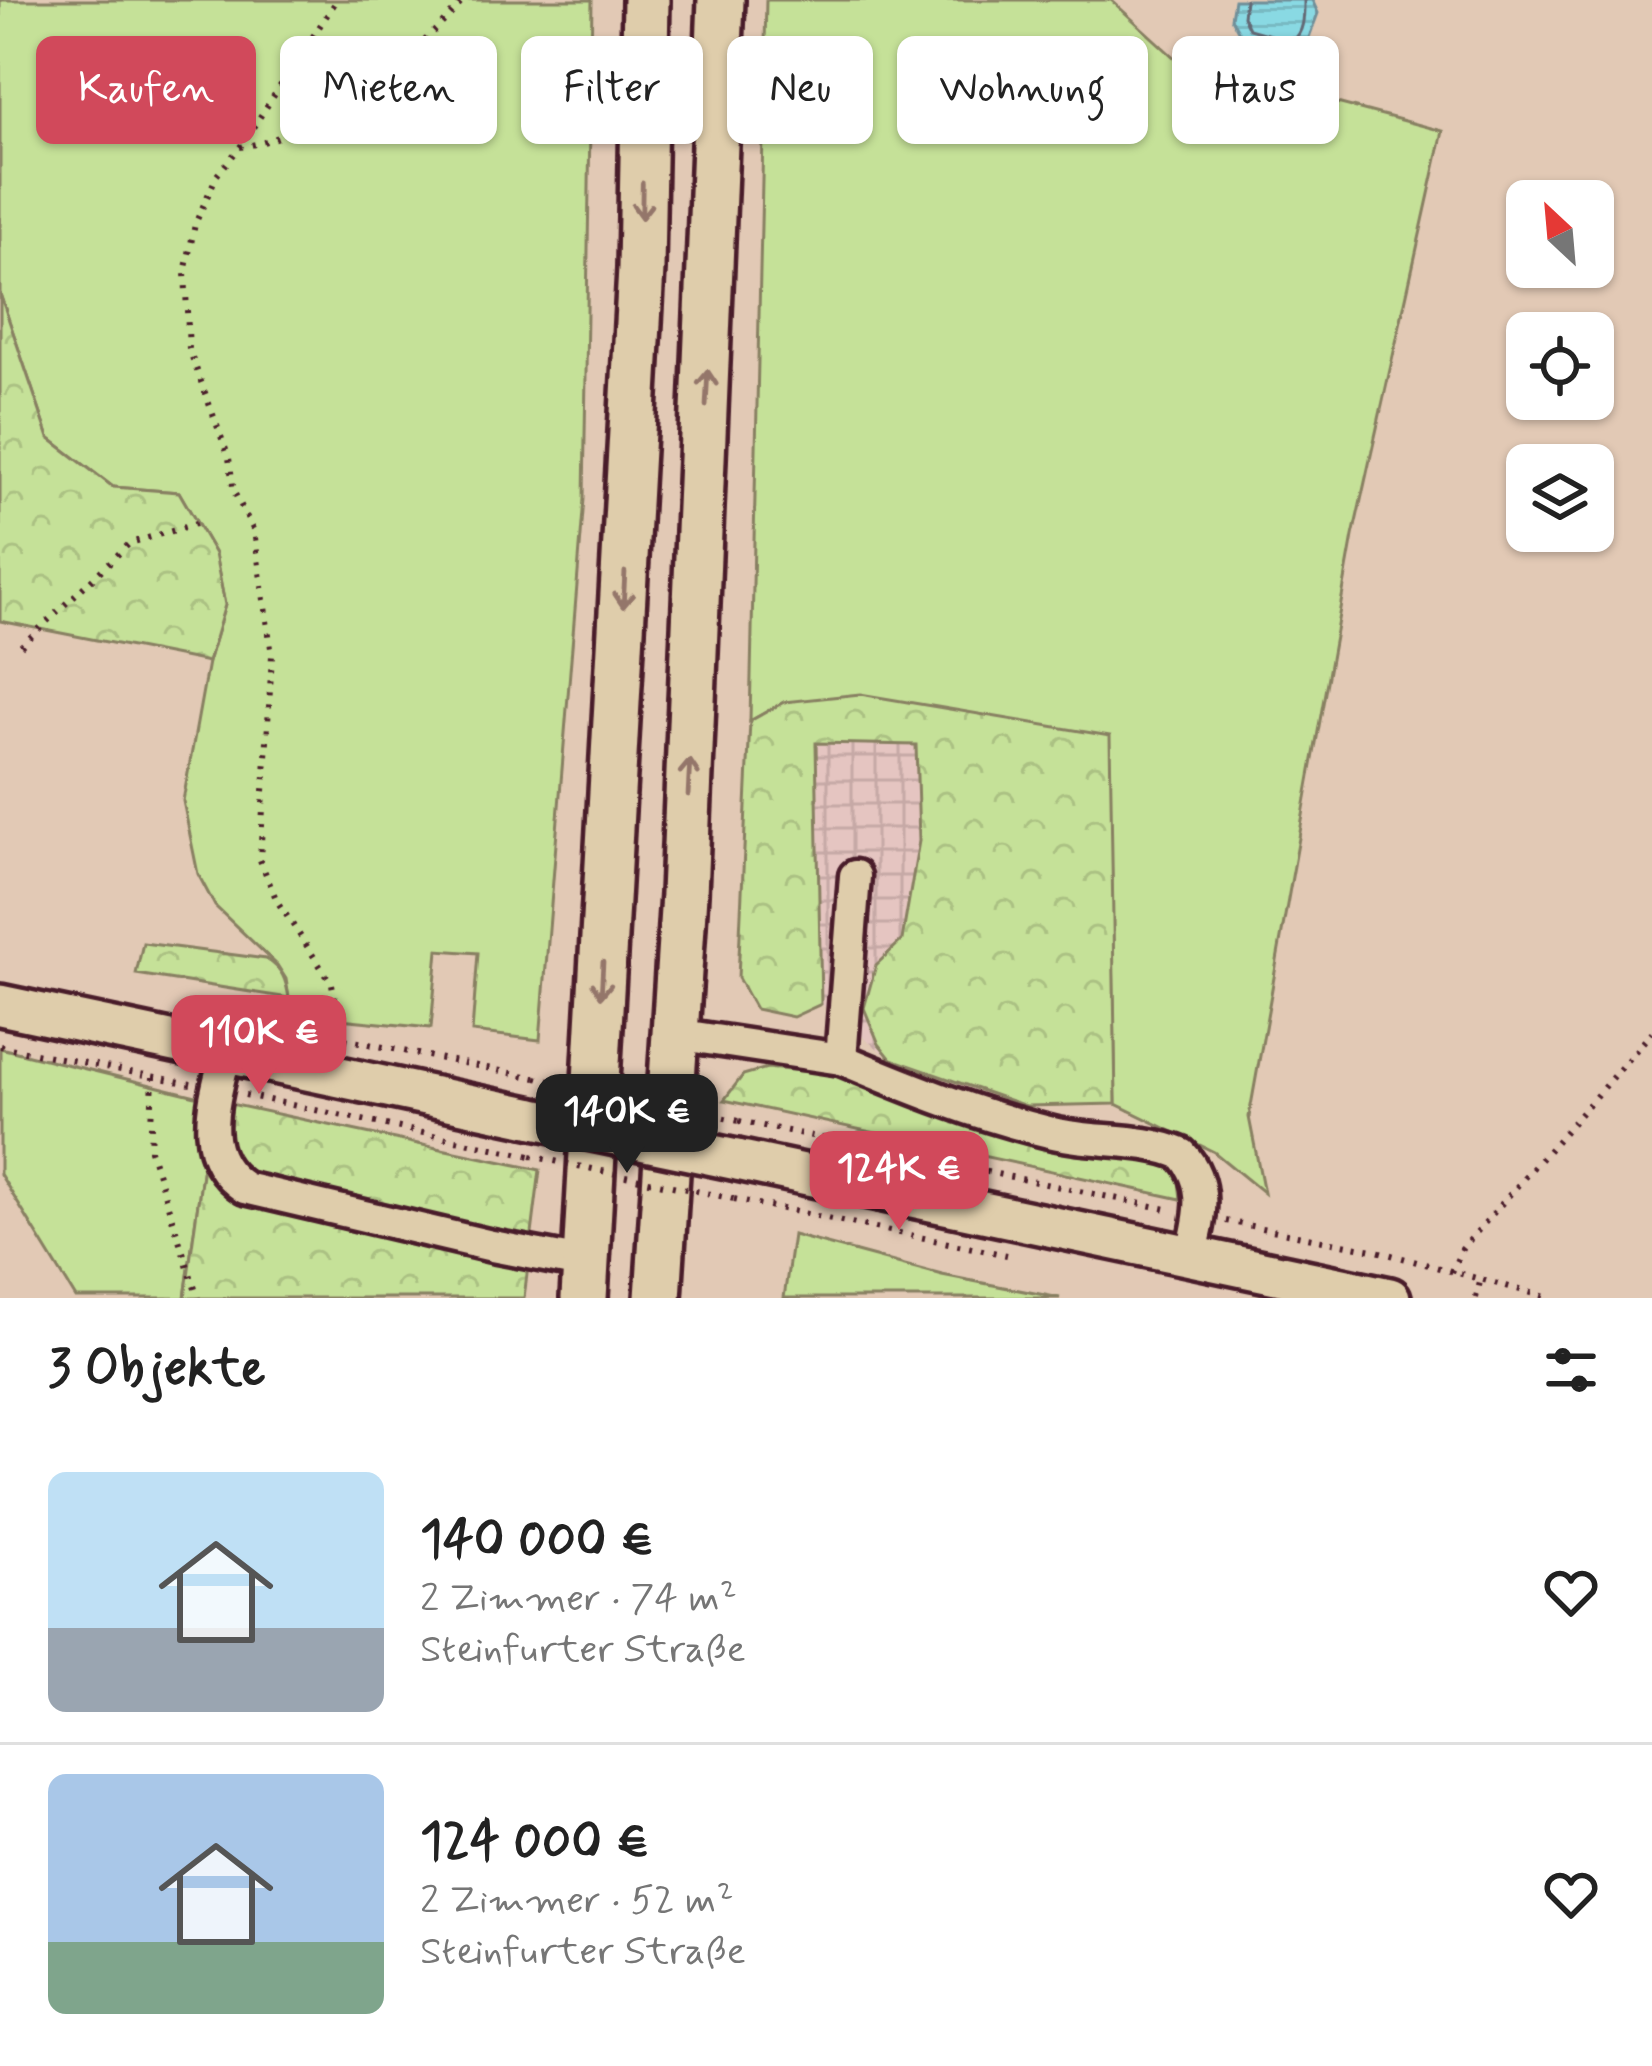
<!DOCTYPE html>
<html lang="de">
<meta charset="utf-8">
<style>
body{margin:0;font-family:Mynerve,sans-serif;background:#f2f2f2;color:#222;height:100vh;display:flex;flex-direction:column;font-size:45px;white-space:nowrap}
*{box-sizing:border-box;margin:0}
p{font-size:39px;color:#767676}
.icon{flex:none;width:66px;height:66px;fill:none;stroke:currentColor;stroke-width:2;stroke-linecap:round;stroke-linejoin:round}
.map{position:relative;height:1298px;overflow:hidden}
.details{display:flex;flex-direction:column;background:#fff;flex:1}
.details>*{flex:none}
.hud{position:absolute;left:36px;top:36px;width:1581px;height:108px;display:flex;gap:24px}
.needle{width:78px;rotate:334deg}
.buttons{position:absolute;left:1506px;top:180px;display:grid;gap:24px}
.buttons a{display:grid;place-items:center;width:108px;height:108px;border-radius:18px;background:#fff;box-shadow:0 3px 9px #0004;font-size:60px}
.price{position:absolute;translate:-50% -102px;padding:0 27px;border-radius:24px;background:#d1495b;color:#fff;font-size:39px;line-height:78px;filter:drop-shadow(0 3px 6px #0008)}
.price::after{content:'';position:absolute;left:50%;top:72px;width:36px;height:27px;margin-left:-18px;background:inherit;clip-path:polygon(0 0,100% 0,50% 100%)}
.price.current{background:#222;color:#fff}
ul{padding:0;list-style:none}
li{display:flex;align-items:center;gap:36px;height:300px;padding:0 48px}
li+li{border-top:3px solid #e0e0e0}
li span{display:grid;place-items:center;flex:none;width:336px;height:240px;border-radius:18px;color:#555}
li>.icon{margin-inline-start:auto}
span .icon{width:144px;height:144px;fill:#fffc;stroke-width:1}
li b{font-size:51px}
h2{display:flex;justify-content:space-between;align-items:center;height:144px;padding:0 48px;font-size:51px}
.pill{padding:0 42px;border-radius:18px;background:#fff;box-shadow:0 3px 9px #0004;font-size:42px;line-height:108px}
.pill.current{background:#d1495b;color:#fff}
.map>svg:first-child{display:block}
.industrial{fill:url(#industrial-grid)}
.green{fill:#c5e198;stroke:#888062;stroke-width:3}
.forest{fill:url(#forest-crowns);stroke:#888062;stroke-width:3}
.water{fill:url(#water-rules);stroke:#708f99;stroke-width:3}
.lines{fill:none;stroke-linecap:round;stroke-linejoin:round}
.shore{stroke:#636975;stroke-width:3}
.minor-casing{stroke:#4a1f2b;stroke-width:39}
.major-casing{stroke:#4a1f2b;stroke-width:48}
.highway-casing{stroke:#4a1f2b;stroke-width:54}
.path{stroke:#4a1f2b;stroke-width:6;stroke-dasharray:3 9;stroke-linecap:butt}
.minor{stroke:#dfcdab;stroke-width:30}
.major{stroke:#dfcdab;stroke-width:39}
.highway{stroke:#dfcdab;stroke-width:45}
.major-bridge-casing{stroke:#4a1f2b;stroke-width:48;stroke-linecap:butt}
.path-bridge{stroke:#4a1f2b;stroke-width:6;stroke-dasharray:3 9;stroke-linecap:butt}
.major-bridge{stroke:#dfcdab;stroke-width:39}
.oneway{stroke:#94766b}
</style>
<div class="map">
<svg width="1652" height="1298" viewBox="0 0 1652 1298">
<defs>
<pattern id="industrial-grid" width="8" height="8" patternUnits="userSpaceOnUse" patternTransform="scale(3)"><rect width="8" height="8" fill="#e5c5c1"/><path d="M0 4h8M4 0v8" fill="none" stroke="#c6a9a6"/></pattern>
<pattern id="forest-crowns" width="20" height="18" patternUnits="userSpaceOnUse" patternTransform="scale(3)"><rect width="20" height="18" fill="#c5e198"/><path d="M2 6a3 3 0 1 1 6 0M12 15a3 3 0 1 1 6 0" fill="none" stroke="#abc183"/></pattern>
<pattern id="water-rules" width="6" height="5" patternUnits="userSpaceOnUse" patternTransform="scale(3)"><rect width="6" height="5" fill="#89d9e3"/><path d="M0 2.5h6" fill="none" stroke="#78bac3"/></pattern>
</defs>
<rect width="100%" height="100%" fill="#e2c9b5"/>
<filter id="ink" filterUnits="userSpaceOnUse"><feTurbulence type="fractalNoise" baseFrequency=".00833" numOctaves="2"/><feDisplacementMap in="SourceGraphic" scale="24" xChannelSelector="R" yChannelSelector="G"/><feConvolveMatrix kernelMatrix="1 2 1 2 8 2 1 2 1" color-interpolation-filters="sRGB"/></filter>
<g filter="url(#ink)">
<path class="industrial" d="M 816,743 L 916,745 L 1116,1104 L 1026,1106 L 891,1059 L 821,1004 Z"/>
<g class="green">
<path d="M 0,0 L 592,0 L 584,499 L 540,1040 L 472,1032 L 478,953 L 438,950 L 431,1028 L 310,1016 L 289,998 L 286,979 L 277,965 L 215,906 L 198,874 L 183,801 L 208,662 L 225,605 L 215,554 L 179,492 L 113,487 L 49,438 L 0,294 Z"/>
<path d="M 766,0 L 1111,0 L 1178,61 L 1443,131 L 1353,536 L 1249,1117 L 1264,1193 L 1214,1152 L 1116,1104 L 1109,737 L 784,702 L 750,721 Z"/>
<path d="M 0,1048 L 212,1100 L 185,1298 L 76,1298 L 0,1174 Z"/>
<path d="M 793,1235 L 942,1275 L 1060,1298 L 784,1298 Z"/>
</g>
<g class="forest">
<path d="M 0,294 L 49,438 L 113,487 L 179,492 L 215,554 L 225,605 L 208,662 L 0,621 Z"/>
<path d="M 860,694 L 1110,736 L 1116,1104 L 1026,1106 L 891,1059 L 879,1044 L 864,1008 L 876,965 L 902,940 L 919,841 L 916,745 L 816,743 L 821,1004 L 793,1017 L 755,1009 L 738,978 L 750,721 L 784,702 Z"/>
<path d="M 143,943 L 266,959 C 283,969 286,980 289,998 L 136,974 Z"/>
<path d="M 767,1068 L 836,1074 L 1076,1155 L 1177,1164 L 1181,1199 L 724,1100 L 743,1075 Z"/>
<path d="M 212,1100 L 540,1170 L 524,1298 L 185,1298 Z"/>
</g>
<path class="water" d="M 1234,0 L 1312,0 L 1318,13 L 1304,51 L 1293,54 L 1243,40 L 1231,18 Z"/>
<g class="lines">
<path class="shore" d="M 1245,0 L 1243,16 L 1249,29 L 1292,41 C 1305,33 1304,13 1304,0"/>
<defs>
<g id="minor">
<path d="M 855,876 L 841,1059 C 910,1088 979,1116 1053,1133 C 1094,1143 1142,1137 1182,1154 C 1210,1185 1200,1219 1191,1256"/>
<path d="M 675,1034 L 841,1059"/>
<path d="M 226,1052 C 214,1101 195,1156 245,1188 L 492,1246 L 587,1264"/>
</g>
<g id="major">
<path d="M 0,1005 L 534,1118"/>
<path d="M 737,1160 L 1390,1298"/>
</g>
<g id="highway">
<path d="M 584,1298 L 641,269 L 646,0"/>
<path d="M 658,1298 L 684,894 L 721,0"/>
</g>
</defs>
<use href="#minor" class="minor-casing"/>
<use href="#major" class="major-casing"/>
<use href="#highway" class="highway-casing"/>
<g class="path">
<path d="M 240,147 C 321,135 411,60 464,0"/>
<path d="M 21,646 L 130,543 L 196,524"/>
<path d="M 216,1013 L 536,1078"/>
<path d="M 308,1036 L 336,1005 L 332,984 L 277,901 L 260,860 L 272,655 L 254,531 L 234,492 L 229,458 L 189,349 L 185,273 L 195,224 L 217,175 L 240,147 L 337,0"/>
<path d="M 0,1046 L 191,1084"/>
<path d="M 153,1077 L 150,1150 L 198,1298"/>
<path d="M 245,1095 L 531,1156"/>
<path d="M 739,1121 L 1172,1210"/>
<path d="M 734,1199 L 1007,1255"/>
<path d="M 1226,1221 L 1373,1250 L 1550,1298"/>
<path d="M 1451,1272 L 1462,1249 L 1652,1032"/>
<path d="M 1476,1298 L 1480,1282"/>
</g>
<use href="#minor" class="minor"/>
<use href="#major" class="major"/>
<use href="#highway" class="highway"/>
<defs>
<path id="major-bridge" d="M 534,1118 L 737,1160"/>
</defs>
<use href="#major-bridge" class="major-bridge-casing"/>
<g class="path-bridge">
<path d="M 536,1078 L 739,1121"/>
<path d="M 531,1156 L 734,1199"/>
</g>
<use href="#major-bridge" class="major-bridge"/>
</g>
<defs><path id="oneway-shaft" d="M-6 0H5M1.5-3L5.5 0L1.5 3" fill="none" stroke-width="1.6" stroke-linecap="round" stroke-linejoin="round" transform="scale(3)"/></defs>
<g class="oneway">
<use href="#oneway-shaft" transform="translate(642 201) rotate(91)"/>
<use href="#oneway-shaft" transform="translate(707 388) rotate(-87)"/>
<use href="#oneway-shaft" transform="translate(624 590) rotate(93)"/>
<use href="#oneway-shaft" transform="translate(689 777) rotate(-87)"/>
<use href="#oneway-shaft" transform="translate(602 980) rotate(93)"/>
</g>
</g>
</svg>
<div class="buttons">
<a><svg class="needle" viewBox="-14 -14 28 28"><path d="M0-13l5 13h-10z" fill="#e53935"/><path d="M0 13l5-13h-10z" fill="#767676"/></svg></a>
<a><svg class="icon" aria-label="locate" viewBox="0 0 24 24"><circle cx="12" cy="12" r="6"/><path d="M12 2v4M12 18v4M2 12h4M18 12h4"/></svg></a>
<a><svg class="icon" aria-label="layers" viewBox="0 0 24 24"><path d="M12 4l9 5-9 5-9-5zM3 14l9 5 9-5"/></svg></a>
</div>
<b class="price" style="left:259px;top:1097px">110K €</b>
<b class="price current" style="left:627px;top:1176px">140K €</b>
<b class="price" style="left:899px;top:1233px">124K €</b>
<div class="hud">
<a class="pill current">Kaufen</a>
<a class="pill">Mieten</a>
<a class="pill">Filter</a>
<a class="pill">Neu</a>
<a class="pill">Wohnung</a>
<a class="pill">Haus</a>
</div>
</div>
<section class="details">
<h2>3 Objekte<svg class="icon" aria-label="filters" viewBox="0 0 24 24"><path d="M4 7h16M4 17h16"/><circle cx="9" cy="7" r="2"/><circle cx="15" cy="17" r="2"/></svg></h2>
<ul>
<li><span style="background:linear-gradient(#bfe0f5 65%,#9aa5b1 0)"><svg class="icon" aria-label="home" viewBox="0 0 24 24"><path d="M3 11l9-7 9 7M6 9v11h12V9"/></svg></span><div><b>140 000 €</b><p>2 Zimmer · 74 m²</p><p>Steinfurter Straße</p></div><svg class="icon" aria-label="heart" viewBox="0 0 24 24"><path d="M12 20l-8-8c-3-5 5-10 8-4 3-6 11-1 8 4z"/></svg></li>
<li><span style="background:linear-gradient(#a9c7e8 70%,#7fa58c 0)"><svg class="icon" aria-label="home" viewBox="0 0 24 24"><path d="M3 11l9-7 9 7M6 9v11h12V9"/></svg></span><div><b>124 000 €</b><p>2 Zimmer · 52 m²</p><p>Steinfurter Straße</p></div><svg class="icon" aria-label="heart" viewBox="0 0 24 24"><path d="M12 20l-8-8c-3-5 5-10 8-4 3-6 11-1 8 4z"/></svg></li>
</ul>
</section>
